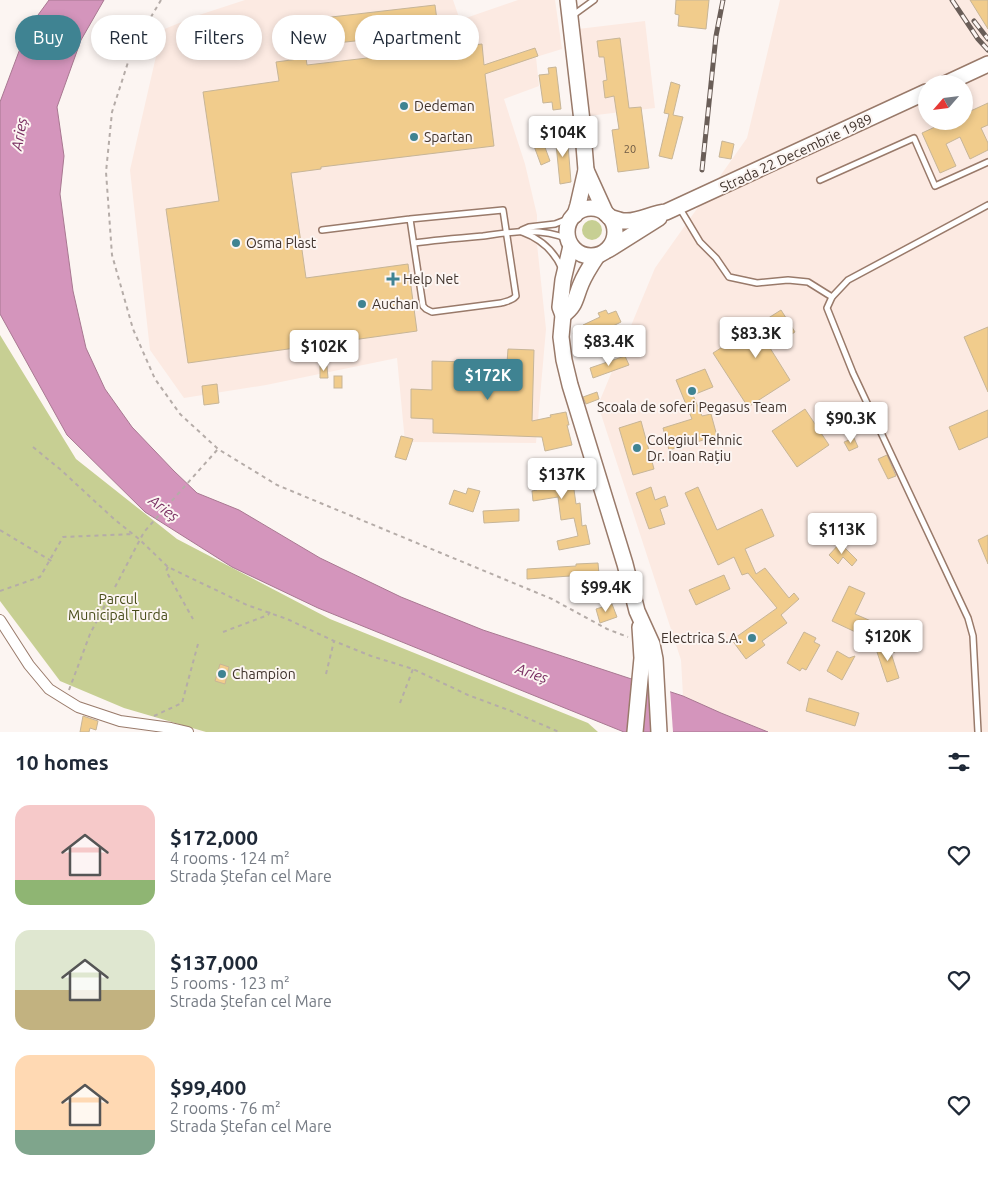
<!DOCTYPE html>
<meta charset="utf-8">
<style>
body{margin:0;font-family:Ubuntu,sans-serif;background:#f6f6f7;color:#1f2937;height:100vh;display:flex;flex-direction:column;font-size:19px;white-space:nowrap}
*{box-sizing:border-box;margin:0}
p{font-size:16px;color:#747a83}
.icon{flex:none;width:28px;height:28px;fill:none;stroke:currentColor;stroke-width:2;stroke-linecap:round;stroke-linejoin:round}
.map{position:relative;height:732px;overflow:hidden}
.sheet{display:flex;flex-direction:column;background:#fff;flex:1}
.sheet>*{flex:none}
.top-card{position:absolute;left:15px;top:15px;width:500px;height:45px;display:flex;gap:10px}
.needle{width:32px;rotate:242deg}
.controls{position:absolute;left:918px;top:75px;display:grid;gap:10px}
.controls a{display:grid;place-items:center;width:55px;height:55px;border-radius:50%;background:#fff;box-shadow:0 2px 8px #0003;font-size:25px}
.price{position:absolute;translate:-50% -42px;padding:0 11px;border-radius:5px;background:#fff;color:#222;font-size:16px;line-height:32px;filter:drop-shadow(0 1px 2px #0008)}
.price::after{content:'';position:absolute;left:50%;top:30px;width:15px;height:11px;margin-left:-8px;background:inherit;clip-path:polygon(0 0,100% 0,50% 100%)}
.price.on{background:#3f8392;color:#fff}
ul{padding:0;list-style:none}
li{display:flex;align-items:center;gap:15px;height:125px;padding:0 15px}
li span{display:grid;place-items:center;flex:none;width:140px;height:100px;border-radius:15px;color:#555}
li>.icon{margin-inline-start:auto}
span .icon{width:60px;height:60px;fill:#fffc;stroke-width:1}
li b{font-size:21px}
h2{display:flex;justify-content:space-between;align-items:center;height:60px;padding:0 15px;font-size:21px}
.chip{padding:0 18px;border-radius:22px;background:#fff;box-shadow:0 2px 8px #0003;font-size:18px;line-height:45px}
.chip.on{background:#3f8392;color:#fff}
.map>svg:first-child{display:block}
.built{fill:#fceae2;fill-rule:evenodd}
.green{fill:#c7cf93}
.water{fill:#d495bc;stroke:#a87891}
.pier{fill:#fcf5f2}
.building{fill:#f1cc8c;stroke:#c7b597}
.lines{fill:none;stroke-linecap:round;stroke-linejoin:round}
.service-casing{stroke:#997a6a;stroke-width:8}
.minor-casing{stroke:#997a6a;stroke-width:12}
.primary-casing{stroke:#997a6a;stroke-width:18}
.path{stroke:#b5aca8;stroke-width:2;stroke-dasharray:4 4;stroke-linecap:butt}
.service{stroke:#fff;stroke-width:5}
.minor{stroke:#fff;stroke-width:10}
.primary{stroke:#fff;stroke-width:15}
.rail-casing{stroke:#6a5e58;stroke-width:5}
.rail{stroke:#fcf5f2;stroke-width:3;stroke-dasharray:9;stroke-linecap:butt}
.poi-dot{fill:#3f8392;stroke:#fcf5f2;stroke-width:2}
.labels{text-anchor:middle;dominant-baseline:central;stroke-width:4;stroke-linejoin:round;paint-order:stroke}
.number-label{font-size:11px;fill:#6c5944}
.poi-label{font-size:14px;fill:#40332c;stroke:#fcf5f2;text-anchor:start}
.street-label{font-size:14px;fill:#40332c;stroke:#fcf5f2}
.park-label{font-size:14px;fill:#474c19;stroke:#fcf5f2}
.water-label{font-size:15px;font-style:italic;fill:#792f62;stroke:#fcf5f2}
</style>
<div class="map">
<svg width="988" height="732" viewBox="0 0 988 732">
<rect width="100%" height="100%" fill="#fcf5f2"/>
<g class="built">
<path d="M 245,0 L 453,0 L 460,20 L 518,0 L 555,0 L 562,49 L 536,57 L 539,86 L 504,99 L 525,164 L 537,215 L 537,244 L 546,329 L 536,443 L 405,442 L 397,358 L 266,385 L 184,398 L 150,350 L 130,170 L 162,30 L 199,15 Z"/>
<path d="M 780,0 L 988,0 L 988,732 L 768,732 L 721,713 L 683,696 L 681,660 L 598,405 L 655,268 L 747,138 ZM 926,84 L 964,84 L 964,121 L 926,121 Z"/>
<path d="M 645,21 L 655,108 L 588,116 L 578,29 Z"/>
</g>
<g class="green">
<circle cx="592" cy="230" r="10"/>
<path d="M 0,335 L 76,459 L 177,539 L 330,619 L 588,723 L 598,732 L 206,732 L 124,708 L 60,681 L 0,601 Z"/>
</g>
<path class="water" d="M 49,0 L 104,0 L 81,40 L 57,107 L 64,156 L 60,194 L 73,291 L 86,348 L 105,389 L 132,427 L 174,471 L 197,493 L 239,510 L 320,558 L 401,597 L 483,630 L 683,696 L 721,713 L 768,732 L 624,732 L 318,608 L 232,567 L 145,512 L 67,435 L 0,314 L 0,102 L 27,30 Z"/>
<path class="pier" d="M 654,684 L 670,689 L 673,732 L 656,732 Z"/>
<g class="building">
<path d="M 676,0 L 709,0 L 706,29 L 678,26 L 679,15 L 675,14 Z"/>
<path d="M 970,0 L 988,0 L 988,29 Z"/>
<path d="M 435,5 L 438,28 L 409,32 L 412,52 L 482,44 L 484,65 L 535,48 L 538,56 L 485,74 L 494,146 L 321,167 L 321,169 L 291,173 L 306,278 L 408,264 L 417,331 L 188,363 L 166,209 L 219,201 L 203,92 L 279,81 L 276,62 L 306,58 L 307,65 L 376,57 L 374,39 L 317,45 L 314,19 Z"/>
<path d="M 620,38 L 629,108 L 641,107 L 649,168 L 618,172 L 612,130 L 619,129 L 614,96 L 605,98 L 603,81 L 607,80 L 604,57 L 599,57 L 597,41 Z"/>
<path d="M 556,67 L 561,109 L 553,110 L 552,102 L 543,103 L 539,75 L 549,74 L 548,68 Z"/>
<path d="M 671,82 L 680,85 L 673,115 L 683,117 L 672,159 L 659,156 L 669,114 L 664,113 Z"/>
<path d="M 988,103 L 988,125 L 981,128 L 988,143 L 988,150 L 970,159 L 960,137 L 946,144 L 956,166 L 940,173 L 922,133 L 948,121 L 964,121 L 964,114 Z"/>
<path d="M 567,132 L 571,182 L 560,184 L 555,134 Z"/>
<path d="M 722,141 L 734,144 L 731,159 L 719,157 Z"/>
<path d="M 543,142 L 550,161 L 541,165 L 534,146 Z"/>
<path d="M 606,310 L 608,314 L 616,311 L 621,322 L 613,326 L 615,330 L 605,335 L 603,330 L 589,337 L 583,325 L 600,317 L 598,313 Z"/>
<path d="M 781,310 L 795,332 L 770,348 L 790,380 L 748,407 L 713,353 Z"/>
<path d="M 988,327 L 988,392 L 964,337 Z"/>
<path d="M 508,349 L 534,350 L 532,421 L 551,417 L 550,415 L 566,412 L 569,425 L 567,425 L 572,445 L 545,451 L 542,437 L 433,433 L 433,419 L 411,418 L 411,389 L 432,390 L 432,361 L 507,363 Z"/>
<path d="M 625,356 L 629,365 L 593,378 L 590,368 Z"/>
<path d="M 320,366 L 327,366 L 328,378 L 320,378 Z"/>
<path d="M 705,369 L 713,387 L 693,395 L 702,416 L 711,414 L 717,436 L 669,450 L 663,428 L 692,419 L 676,380 Z"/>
<rect x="334" y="376" width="8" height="12"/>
<path d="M 217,384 L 219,403 L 204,405 L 202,386 Z"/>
<path d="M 597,392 L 599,399 L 586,404 L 583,397 Z"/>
<path d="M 805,409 L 829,445 L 797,467 L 772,431 Z"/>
<path d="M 988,410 L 988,437 L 959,450 L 949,427 Z"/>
<path d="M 641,421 L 654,469 L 633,475 L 619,428 Z"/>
<path d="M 401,436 L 413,439 L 406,460 L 395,457 Z"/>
<path d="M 854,438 L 858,447 L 849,451 L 844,442 Z"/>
<path d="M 887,455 L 896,476 L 888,479 L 878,459 Z"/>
<path d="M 570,461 L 576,504 L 580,503 L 582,526 L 586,525 L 590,544 L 559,550 L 557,541 L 578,536 L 574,518 L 561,520 L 558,497 L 533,501 L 532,491 L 537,490 L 533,470 L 560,466 L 560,463 Z"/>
<path d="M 651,487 L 655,500 L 665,496 L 668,506 L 660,509 L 665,524 L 649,529 L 636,493 Z"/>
<path d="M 698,487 L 717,530 L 762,509 L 774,536 L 745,549 L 756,574 L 765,568 L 789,598 L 794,593 L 799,599 L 781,615 L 787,623 L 762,641 L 765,645 L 746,659 L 732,640 L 777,608 L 748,573 L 742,575 L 734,557 L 718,565 L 685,493 Z"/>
<path d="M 468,488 L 480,491 L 473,512 L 449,504 L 454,490 L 466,494 Z"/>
<path d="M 519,509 L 519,521 L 484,523 L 483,511 Z"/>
<path d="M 988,535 L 988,564 L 978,540 Z"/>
<path d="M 840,543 L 857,560 L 852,566 L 843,557 L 838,564 L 829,555 Z"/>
<path d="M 598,563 L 599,574 L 527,579 L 527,569 L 576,566 L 576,564 Z"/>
<path d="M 724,575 L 730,589 L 696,605 L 689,590 Z"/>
<path d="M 849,586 L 865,593 L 855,614 L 871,621 L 864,636 L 832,621 Z"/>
<path d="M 612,604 L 617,617 L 600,623 L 596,609 Z"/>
<path d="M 804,632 L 816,638 L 814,642 L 820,645 L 806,670 L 802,668 L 800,671 L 787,663 Z"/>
<path d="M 892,644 L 895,652 L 891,653 L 899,678 L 887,682 L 876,649 Z"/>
<path d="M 837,651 L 849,658 L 855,656 L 842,680 L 827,671 Z"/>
<path d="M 220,664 L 229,667 L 225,684 L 215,681 Z"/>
<path d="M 809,698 L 859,713 L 855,726 L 806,711 Z"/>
<path d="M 83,716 L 98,721 L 96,730 L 90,728 L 89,732 L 80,732 Z"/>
</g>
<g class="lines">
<defs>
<g id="service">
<path d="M 572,16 L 594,0"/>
<path d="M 820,180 L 914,138 L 935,186 L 988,162"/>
<path d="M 679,207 L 700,242 L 716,258 L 729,277 L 757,283 L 788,280 L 808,282 L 832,297"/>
<path d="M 322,230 L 410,219 L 503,210 L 516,296 C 512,301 507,301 501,303 L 432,312 L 426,309 L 423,306 L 410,219"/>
<path d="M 522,230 L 529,227 L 555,224 L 573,217"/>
<path d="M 522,232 C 541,239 554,250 562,269"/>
<path d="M 414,243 C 437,240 460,238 483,236 C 512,232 540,227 568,239"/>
<path d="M 978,732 L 973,636 L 968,618 L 853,373 L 827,308 L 832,297 L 848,280 L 988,205"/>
</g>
<path id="minor" d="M 0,620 L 29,665 L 49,689 L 65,699 L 78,707 L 120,721 L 171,728 L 188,732"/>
<g id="primary">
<path d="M 568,0 L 582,121 L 586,170 L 578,205 L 575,215"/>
<path d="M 945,84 L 988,64"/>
<path d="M 586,170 L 606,214"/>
<circle cx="591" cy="232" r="24"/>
<path d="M 609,217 C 614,218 620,221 625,221 C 639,222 652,213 666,212 L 926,92"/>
<path d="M 571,246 L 563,280 L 560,307 L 563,315 L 561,337 L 564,360 L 570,385 L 625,564 L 637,611 L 652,644 L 655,659 L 659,732"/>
<path d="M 608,250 L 659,218"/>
<path d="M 563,315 C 576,306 575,298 581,284 C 585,274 591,265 597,256"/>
<path d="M 635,732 L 642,658 L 640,627"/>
</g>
</defs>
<use href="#service" class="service-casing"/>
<use href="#minor" class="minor-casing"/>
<use href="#primary" class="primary-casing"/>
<g class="path">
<path d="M 161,0 L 138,39 L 131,53 L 112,112 L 106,172 L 112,255 L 133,329 L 155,379 L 180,414 L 218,449 L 277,485 L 552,599 L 607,629 L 628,637"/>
<path d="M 573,334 L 586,330"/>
<path d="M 33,447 L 61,470 L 114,519 L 139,539 L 168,567 L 247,605 L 287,619 L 334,641 L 371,656 L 413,669 L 468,695 L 511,711 L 559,732"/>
<path d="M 0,530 L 53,562"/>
<path d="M 168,567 L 166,571 L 193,619"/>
<path d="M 115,587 L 144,532 L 218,449"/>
<path d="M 0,591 L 40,577 L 63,537 L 134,534"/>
<path d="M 223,632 L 268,615 L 270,612"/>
<path d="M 326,674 L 334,641"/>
<path d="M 69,690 L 90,634 L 105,605"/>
<path d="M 400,703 L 413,669"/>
<path d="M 154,716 L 182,703 L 198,644"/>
</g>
<use href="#service" class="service"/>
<use href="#minor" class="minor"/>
<use href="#primary" class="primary"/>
<defs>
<g id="rail">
<path d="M 952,0 L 978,39 L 988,50"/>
<path d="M 974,21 L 988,39"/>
<path d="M 702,170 L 716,36 L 723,0"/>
</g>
</defs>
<use href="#rail" class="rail-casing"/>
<use href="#rail" class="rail"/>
</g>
<g class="poi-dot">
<circle cx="404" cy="106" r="5"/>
<circle cx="414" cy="137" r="5"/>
<circle cx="236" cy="243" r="5"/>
<path d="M390.5 271.5h5v5h5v5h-5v5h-5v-5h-5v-5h5z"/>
<circle cx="362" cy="304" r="5"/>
<circle cx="692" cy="391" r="5"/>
<circle cx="637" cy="448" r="5"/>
<circle cx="752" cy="638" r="5"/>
<circle cx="222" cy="674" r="5"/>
</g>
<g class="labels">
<g class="number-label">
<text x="630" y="149">20</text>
</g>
<g class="poi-label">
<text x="414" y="106">Dedeman</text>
<text x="424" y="137">Spartan</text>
<text x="246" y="243">Osma Plast</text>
<text x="403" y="279">Help Net</text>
<text x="372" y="304">Auchan</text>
<text x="692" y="407" text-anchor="middle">Scoala de soferi Pegasus Team</text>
<text x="647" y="440">Colegiul Tehnic<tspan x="647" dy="16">Dr. Ioan Rațiu</tspan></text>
<text x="742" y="638" text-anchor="end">Electrica S.A.</text>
<text x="232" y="674">Champion</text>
</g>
<g class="street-label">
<text transform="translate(796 153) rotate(-25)">Strada 22 Decembrie 1989</text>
</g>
<g class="park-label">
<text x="118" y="599">Parcul<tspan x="118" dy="16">Municipal Turda</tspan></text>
</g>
<g class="water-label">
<text transform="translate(19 134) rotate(-80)">Arieș</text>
<text transform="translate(164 508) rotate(37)">Arieș</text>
<text transform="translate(532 673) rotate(19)">Arieș</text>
</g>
</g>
</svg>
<div class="controls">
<a><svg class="needle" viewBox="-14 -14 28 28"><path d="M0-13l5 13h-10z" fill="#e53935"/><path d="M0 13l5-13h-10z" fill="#747a83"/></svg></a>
</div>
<b class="price" style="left:563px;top:158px">$104K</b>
<b class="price" style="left:756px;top:359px">$83.3K</b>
<b class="price" style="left:609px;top:367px">$83.4K</b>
<b class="price" style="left:324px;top:372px">$102K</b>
<b class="price on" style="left:488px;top:401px">$172K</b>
<b class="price" style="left:851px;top:444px">$90.3K</b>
<b class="price" style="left:562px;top:500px">$137K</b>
<b class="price" style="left:842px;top:555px">$113K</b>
<b class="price" style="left:606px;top:613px">$99.4K</b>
<b class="price" style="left:888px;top:662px">$120K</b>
<div class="top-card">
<a class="chip on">Buy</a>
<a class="chip">Rent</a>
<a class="chip">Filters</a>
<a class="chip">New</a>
<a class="chip">Apartment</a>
</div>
</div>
<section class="sheet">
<h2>10 homes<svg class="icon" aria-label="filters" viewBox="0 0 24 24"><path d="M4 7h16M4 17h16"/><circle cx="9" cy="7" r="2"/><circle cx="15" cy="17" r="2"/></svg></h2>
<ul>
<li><span style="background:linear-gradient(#f6c9c9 75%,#8fb573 0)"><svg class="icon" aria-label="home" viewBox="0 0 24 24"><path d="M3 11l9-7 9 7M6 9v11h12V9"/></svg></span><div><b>$172,000</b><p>4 rooms · 124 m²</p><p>Strada Ștefan cel Mare</p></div><svg class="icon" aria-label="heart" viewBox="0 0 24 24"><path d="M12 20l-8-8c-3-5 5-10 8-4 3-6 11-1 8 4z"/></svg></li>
<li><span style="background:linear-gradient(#dfe7d0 60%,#c2b280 0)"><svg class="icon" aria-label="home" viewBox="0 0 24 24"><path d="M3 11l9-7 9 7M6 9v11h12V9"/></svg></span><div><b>$137,000</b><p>5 rooms · 123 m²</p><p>Strada Ștefan cel Mare</p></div><svg class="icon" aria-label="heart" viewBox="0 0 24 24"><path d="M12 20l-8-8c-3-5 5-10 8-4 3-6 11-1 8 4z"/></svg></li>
<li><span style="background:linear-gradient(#ffd9b3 75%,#7fa58c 0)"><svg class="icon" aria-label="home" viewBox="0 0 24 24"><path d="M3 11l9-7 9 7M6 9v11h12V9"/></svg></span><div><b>$99,400</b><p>2 rooms · 76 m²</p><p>Strada Ștefan cel Mare</p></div><svg class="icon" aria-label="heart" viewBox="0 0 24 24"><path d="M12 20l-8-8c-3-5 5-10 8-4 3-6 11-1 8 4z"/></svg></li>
</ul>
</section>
